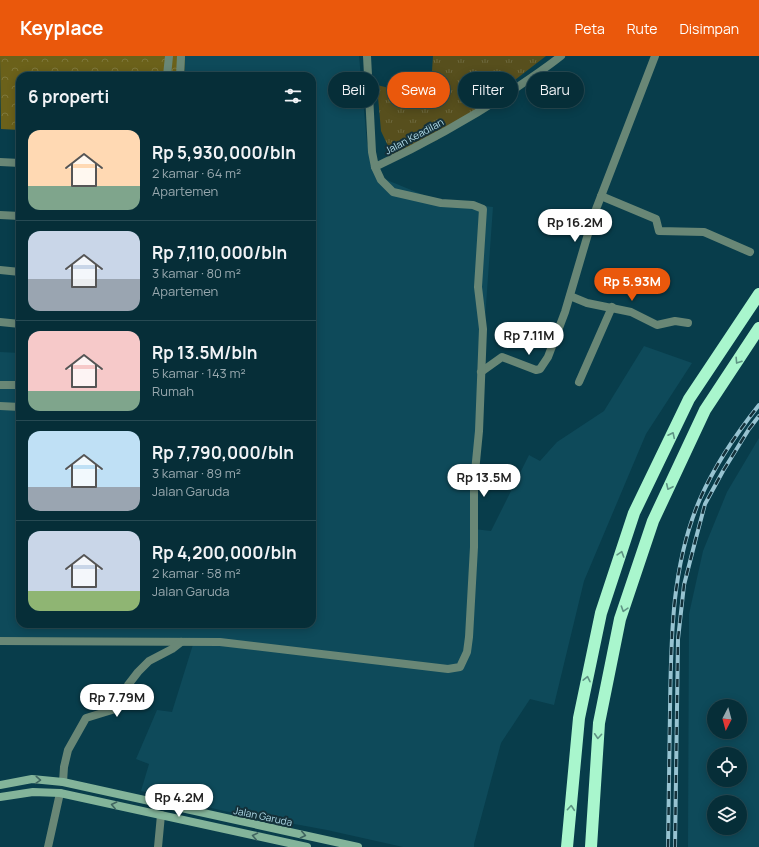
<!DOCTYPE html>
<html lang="id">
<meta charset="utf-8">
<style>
body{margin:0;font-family:Manrope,sans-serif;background:#143a43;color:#f1f3f6;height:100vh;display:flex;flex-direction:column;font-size:15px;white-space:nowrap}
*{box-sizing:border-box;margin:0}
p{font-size:13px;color:#98a8ae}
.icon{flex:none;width:22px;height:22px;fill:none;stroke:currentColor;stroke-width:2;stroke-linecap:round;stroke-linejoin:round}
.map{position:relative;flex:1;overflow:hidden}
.sheet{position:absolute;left:16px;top:16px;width:300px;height:556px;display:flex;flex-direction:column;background:#062e38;border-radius:12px;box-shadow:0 2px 10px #0003,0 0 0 1px #274a53}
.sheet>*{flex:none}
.banner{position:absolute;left:328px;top:16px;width:371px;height:36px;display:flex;gap:8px}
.needle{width:26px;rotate:186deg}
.controls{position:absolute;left:707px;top:643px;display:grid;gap:8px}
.controls a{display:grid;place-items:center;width:40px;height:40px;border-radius:50%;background:#062e38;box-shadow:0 2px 10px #0003,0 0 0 1px #274a53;font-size:20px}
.price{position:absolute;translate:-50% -34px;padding:0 9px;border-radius:14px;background:#fff;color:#222;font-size:13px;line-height:26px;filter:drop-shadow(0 1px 2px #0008)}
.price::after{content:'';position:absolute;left:50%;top:24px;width:12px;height:9px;margin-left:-6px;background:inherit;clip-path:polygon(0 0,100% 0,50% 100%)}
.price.selected{background:#ea580c;color:#fff}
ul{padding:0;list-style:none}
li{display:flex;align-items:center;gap:12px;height:100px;padding:0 12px}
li+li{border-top:1px solid #274a53}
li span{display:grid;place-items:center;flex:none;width:112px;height:80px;border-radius:12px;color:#555}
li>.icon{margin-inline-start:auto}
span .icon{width:48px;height:48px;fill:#fffc;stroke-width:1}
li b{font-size:17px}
h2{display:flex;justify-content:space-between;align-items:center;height:48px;padding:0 12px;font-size:17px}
.tag{padding:0 14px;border-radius:18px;background:#062e38;box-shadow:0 2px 10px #0003,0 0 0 1px #274a53;font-size:14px;line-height:36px}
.tag.selected{background:#ea580c;color:#fff}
header{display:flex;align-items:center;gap:24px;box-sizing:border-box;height:56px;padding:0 20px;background:#ea580c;color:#fff}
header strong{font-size:19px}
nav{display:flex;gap:22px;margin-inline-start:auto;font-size:14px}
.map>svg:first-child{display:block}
.built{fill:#0e4a5a;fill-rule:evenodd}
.grass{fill:url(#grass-tufts)}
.forest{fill:url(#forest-crowns)}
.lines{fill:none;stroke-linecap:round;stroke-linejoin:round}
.street{stroke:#698776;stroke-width:8}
.secondary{stroke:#83b49a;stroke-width:8}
.highway{stroke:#a9f6cd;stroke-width:12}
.rail-casing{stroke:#97c3d1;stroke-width:4}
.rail{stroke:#14313a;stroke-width:2.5;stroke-dasharray:8;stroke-linecap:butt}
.oneway{stroke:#5e9484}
.oneway2{stroke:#406560}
.labels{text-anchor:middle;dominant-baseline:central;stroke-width:4;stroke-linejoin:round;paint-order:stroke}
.street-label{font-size:10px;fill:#b0dae8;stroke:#14313a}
</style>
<header>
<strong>Keyplace</strong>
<nav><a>Peta</a><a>Rute</a><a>Disimpan</a></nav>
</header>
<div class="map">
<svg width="759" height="791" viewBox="0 0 759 791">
<defs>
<pattern id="grass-tufts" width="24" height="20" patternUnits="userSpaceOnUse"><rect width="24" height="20" fill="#574f1d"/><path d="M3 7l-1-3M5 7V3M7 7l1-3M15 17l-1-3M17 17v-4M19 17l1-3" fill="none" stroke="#6d683e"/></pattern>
<pattern id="forest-crowns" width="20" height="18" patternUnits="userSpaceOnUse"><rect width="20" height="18" fill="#6b611a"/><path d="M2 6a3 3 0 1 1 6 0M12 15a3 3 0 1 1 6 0" fill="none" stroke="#7e773b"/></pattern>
</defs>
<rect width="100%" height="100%" fill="#083d4b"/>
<g class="built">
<path d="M 185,0 L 359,0 L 367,87 L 382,122 L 438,145 L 493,151 L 479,347 L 474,473 L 491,475 L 529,399 L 540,405 L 557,386 L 604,355 L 644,290 L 692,307 L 646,378 L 584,525 L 554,649 L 530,643 L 501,687 L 474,788 L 474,791 L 403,791 L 327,774 L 224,755 L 141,735 L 149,708 L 136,703 L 157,654 L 172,656 L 195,582 L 0,581 L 0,296 L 20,297 L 20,568 L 312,568 L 312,20 L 184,20 Z"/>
<path d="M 759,382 L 759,791 L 688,791 L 689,558 L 703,495 L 727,436 ZM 714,650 L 740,650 L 740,676 L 714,676 ZM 714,698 L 740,698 L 740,724 L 714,724 ZM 714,746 L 740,746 L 740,772 L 714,772 Z"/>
</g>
<path class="grass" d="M 433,0 L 546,0 L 437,84 L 394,103 L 381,75 L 377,29 L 417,39 L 431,30 Z"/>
<path class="forest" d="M 0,0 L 185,0 L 184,20 L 20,20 L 20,74 L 1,73 Z"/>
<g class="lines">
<g class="street">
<path d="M 167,20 L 169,0"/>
<path d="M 180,20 L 181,0"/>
<path d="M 0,106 L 20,107"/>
<path d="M 375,111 C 424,88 471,62 516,32 C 531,22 546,12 561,0"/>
<path d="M 601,140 L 656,163 L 659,175 L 704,176 L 750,196"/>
<path d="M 0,159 L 20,160"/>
<path d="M 0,214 L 20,216"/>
<path d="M 570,240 L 587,247 L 631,256 L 657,269 L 675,265 L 688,267"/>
<path d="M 0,266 L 20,268"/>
<path d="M 481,316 L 502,301 L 536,314 L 540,313 L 548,301 L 565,256 L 593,161 L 655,0"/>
<path d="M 579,326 L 612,251"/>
<path d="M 0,329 L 20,329"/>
<path d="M 0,350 L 20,351"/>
<path d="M 0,585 L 220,586 L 448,613 L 460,611 L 467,596 L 469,581 L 474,491 L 474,426 L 479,375 L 483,273 L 478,231 L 483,153 L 473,149 L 441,147 L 393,136 L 381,124 L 375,111 L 372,96 L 367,0"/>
<path d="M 63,726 L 64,711 L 68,694 L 86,662 L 112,654 L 118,649 L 128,629 L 138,616 L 149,605 L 172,593 L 181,586"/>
<path d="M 48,791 L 60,737"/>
<path d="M 158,791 L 161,759"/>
</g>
<g class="secondary">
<path d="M 0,729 L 32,723 L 63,726 L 358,791"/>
<path d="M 0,741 L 33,736 L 60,737 L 307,791"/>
</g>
<g class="highway">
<path d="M 567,791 L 579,662 L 601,557 L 634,457 L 689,343 L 759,238"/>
<path d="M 591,791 L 599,667 L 620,563 L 653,465 L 705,354 L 759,272"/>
</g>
<defs>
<g id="rail">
<path d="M 668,791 C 669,746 669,700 670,655 C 671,584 671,510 700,443 C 715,409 736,378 759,349"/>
<path d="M 675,791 L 678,583 L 684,529 L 696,482 L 705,448 L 723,415 L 749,373 L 759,360"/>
</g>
</defs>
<use href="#rail" class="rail-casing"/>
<use href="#rail" class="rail"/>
</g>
<defs><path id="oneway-chevron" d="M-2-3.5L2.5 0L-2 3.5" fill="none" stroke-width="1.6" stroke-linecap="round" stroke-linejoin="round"/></defs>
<g class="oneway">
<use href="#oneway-chevron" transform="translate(738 305) rotate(123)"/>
<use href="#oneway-chevron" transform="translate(672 379) rotate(-64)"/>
<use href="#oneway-chevron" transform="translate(669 431) rotate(115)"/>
<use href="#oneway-chevron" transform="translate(621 498) rotate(-72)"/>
<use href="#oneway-chevron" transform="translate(624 553) rotate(108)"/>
<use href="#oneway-chevron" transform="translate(587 623) rotate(-78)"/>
<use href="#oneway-chevron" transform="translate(598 680) rotate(94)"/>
<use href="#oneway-chevron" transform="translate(571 752) rotate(-85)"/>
</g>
<g class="oneway2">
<use href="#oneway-chevron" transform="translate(38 724) rotate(4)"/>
<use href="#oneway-chevron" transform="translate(114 749) rotate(-168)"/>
<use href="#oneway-chevron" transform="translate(303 779) rotate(12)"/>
<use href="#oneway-chevron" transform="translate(255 780) rotate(-168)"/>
</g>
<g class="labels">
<g class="street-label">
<text transform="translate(414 80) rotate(-28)">Jalan Keadilan</text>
<text transform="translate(263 760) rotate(12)">Jalan Garuda</text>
</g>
</g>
</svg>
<div class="controls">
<a><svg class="needle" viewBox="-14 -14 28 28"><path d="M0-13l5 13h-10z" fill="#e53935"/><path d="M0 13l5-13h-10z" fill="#98a8ae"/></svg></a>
<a><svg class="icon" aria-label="locate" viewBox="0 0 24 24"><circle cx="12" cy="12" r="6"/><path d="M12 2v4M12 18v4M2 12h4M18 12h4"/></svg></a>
<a><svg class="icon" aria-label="layers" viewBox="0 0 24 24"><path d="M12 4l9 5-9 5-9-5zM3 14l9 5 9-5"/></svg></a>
</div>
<b class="price" style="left:575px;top:187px">Rp 16.2M</b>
<b class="price selected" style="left:632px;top:246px">Rp 5.93M</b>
<b class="price" style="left:529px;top:300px">Rp 7.11M</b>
<b class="price" style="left:484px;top:442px">Rp 13.5M</b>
<b class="price" style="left:117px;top:662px">Rp 7.79M</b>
<b class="price" style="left:179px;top:762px">Rp 4.2M</b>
<div class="banner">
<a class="tag">Beli</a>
<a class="tag selected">Sewa</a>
<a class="tag">Filter</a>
<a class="tag">Baru</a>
</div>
<section class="sheet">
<h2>6 properti<svg class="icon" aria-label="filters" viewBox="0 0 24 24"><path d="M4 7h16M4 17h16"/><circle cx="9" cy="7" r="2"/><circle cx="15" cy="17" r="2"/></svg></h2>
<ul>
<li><span style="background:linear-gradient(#ffd9b3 70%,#7fa58c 0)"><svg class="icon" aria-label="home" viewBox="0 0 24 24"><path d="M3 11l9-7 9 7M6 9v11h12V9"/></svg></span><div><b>Rp 5,930,000/bln</b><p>2 kamar · 64 m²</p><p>Apartemen</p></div></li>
<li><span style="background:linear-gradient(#c9d6e8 60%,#9aa5b1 0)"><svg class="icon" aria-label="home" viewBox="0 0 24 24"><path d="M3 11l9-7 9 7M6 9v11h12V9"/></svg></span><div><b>Rp 7,110,000/bln</b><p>3 kamar · 80 m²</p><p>Apartemen</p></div></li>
<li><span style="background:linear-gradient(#f6c9c9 75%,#7fa58c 0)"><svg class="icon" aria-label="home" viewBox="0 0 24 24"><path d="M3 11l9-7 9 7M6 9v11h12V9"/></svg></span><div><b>Rp 13.5M/bln</b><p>5 kamar · 143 m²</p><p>Rumah</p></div></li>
<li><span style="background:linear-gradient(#bfe0f5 70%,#9aa5b1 0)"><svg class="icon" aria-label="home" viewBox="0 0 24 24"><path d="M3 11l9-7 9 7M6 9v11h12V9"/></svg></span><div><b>Rp 7,790,000/bln</b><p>3 kamar · 89 m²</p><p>Jalan Garuda</p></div></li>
<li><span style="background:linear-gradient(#c9d6e8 75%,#8fb573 0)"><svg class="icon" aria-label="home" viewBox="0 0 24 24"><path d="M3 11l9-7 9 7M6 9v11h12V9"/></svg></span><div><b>Rp 4,200,000/bln</b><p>2 kamar · 58 m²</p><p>Jalan Garuda</p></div></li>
</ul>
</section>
</div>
